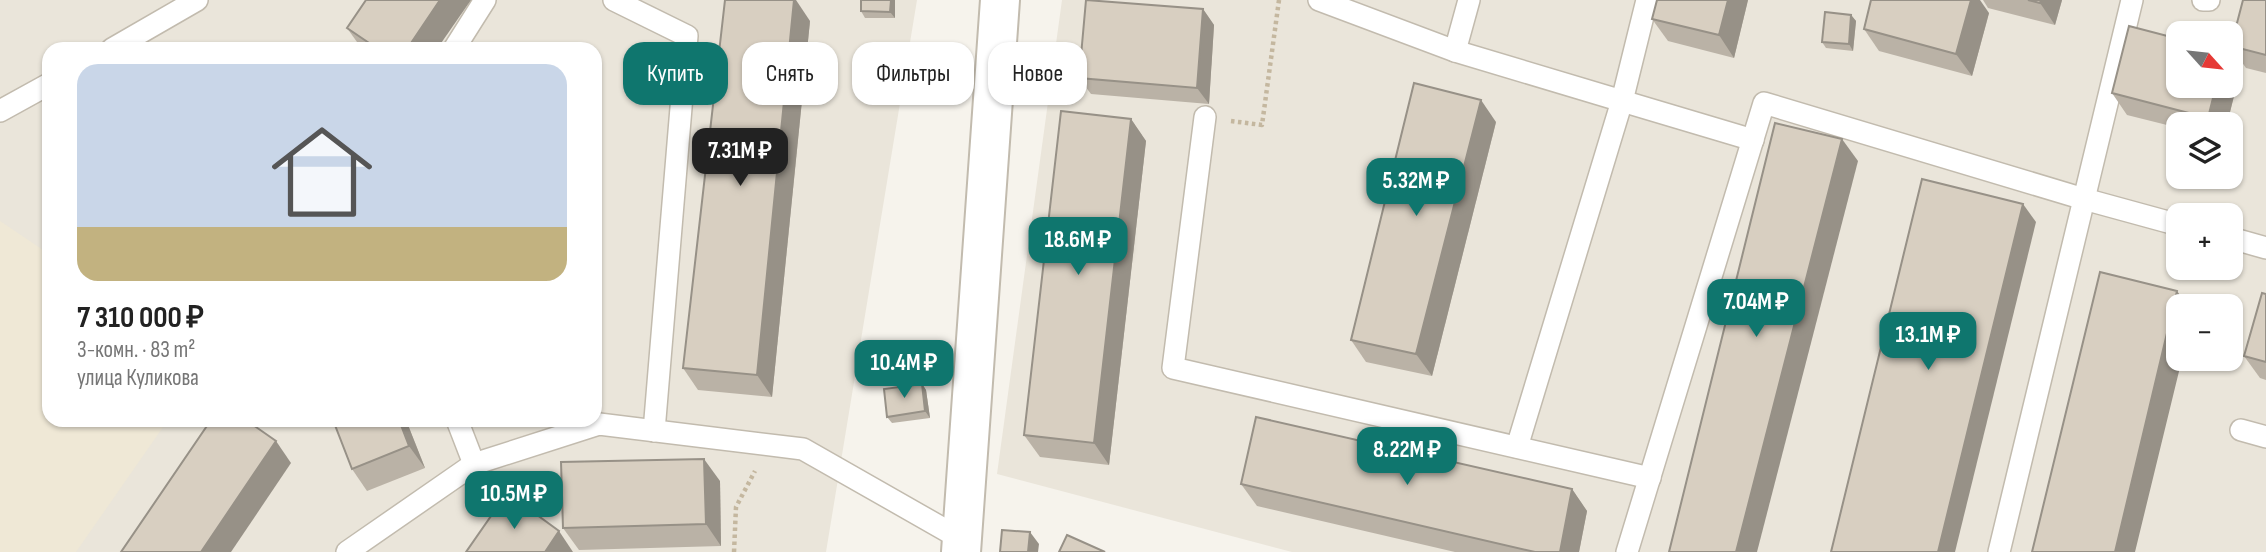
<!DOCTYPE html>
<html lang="ru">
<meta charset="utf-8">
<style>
body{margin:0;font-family:"Sofia Sans Condensed",sans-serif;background:#f2f2f2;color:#222;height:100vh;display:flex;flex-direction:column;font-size:26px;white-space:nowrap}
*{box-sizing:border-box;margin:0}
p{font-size:23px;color:#767676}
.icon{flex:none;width:38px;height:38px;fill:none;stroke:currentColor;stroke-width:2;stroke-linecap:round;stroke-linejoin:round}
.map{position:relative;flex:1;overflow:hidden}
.side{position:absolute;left:42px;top:42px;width:560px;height:385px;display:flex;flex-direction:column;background:#fff;border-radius:21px;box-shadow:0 2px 5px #0004}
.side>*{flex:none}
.hud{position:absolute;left:623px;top:42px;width:665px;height:63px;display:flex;gap:14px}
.needle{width:46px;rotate:117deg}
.controls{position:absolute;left:2166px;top:21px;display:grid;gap:14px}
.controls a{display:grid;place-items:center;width:77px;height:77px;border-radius:14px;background:#fff;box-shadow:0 2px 5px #0004;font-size:35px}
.price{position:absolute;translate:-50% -60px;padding:0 16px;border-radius:14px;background:#0f766e;color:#fff;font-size:23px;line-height:46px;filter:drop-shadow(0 2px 4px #0008)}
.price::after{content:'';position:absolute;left:50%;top:42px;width:21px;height:16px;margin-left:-10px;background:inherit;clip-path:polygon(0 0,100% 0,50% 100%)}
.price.active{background:#222;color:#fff}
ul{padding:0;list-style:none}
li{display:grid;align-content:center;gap:14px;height:371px;padding:0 35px}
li+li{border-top:2px solid #e0e0e0}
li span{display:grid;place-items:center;height:217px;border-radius:21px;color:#555}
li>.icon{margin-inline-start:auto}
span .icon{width:126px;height:126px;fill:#fffc;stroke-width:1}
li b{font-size:30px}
.pill{padding:0 24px;border-radius:21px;background:#fff;box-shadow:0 2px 5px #0004;font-size:24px;line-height:63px}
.pill.active{background:#0f766e;color:#fff}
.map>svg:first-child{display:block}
.residential{fill:#eae5da;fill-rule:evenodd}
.education{fill:#efe8d6}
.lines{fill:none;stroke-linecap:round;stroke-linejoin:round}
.service-casing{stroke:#c2bbae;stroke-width:24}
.minor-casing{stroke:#c2bbae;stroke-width:42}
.path{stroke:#c4b79f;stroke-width:4.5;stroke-dasharray:3.5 3.5;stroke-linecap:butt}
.service{stroke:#fff;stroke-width:21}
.minor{stroke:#fff;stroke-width:38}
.wall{fill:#bab2a6}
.shaded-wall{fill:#979187}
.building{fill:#d8cfc1;stroke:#979187;stroke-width:2}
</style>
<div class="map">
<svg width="2266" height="552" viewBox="0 0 2266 552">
<rect width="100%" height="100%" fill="#f6f3ec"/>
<g class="residential">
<path d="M 0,0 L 917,0 L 826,552 L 0,552 ZM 49,49 L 595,49 L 595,420 L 49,420 Z"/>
<path d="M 1062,0 L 2266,0 L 2266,552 L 1292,552 L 997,474 ZM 2179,33 L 2231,33 L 2231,86 L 2179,86 ZM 2179,124 L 2231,124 L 2231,177 L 2179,177 ZM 2179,215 L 2231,215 L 2231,268 L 2179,268 ZM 2179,306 L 2231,306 L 2231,359 L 2179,359 Z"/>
</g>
<path class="education" d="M 0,221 L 49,254 L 49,420 L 168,420 L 76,552 L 0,552 Z"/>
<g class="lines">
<defs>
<g id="service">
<path d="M 614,0 L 687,36 L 654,431"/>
<path d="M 1319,0 L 1455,51 L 1622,101 L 1647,0"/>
<path d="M 2203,0 L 2209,0"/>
<path d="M 112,49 L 197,0"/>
<path d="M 454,49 L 485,0"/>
<path d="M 1455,51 L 1469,0"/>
<path d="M 0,111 L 49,84"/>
<path d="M 1205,117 L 1173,368 L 1650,478"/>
<path d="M 2231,238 L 2266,248"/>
<path d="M 457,420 L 474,464"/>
<path d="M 2241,430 L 2266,437"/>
<path d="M 1517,447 L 1622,101 L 1753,140"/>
<path d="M 347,552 L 474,464 L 599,424 L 803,449 L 963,540"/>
<path d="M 1627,552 L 1764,103 L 2084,199 L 2179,225"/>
<path d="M 1999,552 L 2132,0"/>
</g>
<path id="minor" d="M 961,552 L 1000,0"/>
</defs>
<use href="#service" class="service-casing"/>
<use href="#minor" class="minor-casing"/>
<g class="path">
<path d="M 1231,121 L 1262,125 L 1279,0"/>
<path d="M 734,552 L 736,507 L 755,471"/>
</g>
<use href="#service" class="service"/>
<use href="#minor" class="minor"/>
</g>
<g class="wall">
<path d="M 895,0 L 895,18 L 865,18 L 861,11 Z"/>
<path d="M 1657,0 L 1748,0 L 1734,58 L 1668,41 L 1652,19 Z"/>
<path d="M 1983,0 L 2062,0 L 2055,25 L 1988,8 Z"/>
<path d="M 2266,0 L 2266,73 L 2246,68 L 2231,47 Z"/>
<path d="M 1203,9 L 1214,25 L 1209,104 L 1091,94 L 1079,78 Z"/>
<path d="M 1989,13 L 1972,76 L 1879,51 L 1864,29 Z"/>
<path d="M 1851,15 L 1856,21 L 1853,51 L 1826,48 L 1822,42 Z"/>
<path d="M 810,21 L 772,397 L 698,390 L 683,368 Z"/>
<path d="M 347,28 L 437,49 L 362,49 Z"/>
<path d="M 2240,72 L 2227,124 L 2179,124 L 2179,128 L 2127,115 L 2112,93 Z"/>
<path d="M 1131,119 L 1146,141 L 1109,465 L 1040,457 L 1024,435 Z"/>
<path d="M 1496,122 L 1432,376 L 1366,362 L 1351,340 Z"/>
<path d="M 2266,294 L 2266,380 L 2260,378 L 2244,356 Z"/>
<path d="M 922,384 L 926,390 L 930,418 L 892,423 L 887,417 Z"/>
<path d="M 406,420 L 425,468 L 367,491 L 352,469 Z"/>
<path d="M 720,481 L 721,546 L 579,550 L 563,528 Z"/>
<path d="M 1241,484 L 1572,489 L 1587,511 L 1579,552 L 1455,552 L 1257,506 Z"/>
</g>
<g class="shaded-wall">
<path d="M 440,0 L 471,0 L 437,49 L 407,49 Z"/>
<path d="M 794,0 L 796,0 L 810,21 L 772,397 L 757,375 Z"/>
<path d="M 891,0 L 895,0 L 895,18 L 890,12 Z"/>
<path d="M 1728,0 L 1748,0 L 1734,58 L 1719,35 Z"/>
<path d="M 1971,0 L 1980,0 L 1989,13 L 1972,76 L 1956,54 Z"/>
<path d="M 2041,0 L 2062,0 L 2055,25 L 2040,3 Z"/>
<path d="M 1203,9 L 1214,25 L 1209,104 L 1197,88 Z"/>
<path d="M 1851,15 L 1856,21 L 1853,51 L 1849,44 Z"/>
<path d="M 2231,60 L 2240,72 L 2227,124 L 2213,124 L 2208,118 L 2216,86 L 2231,86 Z"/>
<path d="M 1481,100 L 1496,122 L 1432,376 L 1416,354 Z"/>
<path d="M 1131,119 L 1146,141 L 1109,465 L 1094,443 Z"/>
<path d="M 1842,139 L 1858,161 L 1757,552 L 1736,552 Z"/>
<path d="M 2023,204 L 2036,222 L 1955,552 L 1938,552 Z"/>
<path d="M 2177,291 L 2188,306 L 2179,306 L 2179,359 L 2182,359 L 2135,552 L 2115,552 Z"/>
<path d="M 922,384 L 926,390 L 930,418 L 925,411 Z"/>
<path d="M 399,420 L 406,420 L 425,468 L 409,446 Z"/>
<path d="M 276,441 L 291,463 L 231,552 L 201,552 Z"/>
<path d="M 704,459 L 720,481 L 721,546 L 706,524 Z"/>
<path d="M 1572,489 L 1587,511 L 1579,552 L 1560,552 Z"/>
<path d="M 559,531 L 573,552 L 545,552 Z"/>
<path d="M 1030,532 L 1039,544 L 1038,552 L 1028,552 Z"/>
</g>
<g class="building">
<path d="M 366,0 L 440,0 L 407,49 L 378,49 L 347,28 Z"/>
<path d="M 725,0 L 794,0 L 757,375 L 683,368 Z"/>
<path d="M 861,0 L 891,0 L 890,12 L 861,11 Z"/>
<path d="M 1086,0 L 1203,9 L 1197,88 L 1079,78 Z"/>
<path d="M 1657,0 L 1728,0 L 1719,35 L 1652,19 Z"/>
<path d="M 1871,0 L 1971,0 L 1956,54 L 1864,29 Z"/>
<path d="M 2028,0 L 2041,0 L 2040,3 Z"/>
<path d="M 2243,0 L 2266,0 L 2266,55 L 2231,46 Z"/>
<path d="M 1825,12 L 1851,15 L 1849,44 L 1822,42 Z"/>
<path d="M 2129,26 L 2179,39 L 2179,86 L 2216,86 L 2208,118 L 2112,93 Z"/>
<path d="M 1414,83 L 1481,100 L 1416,354 L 1351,340 Z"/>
<path d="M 1061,111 L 1131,119 L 1094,443 L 1024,435 Z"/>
<path d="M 1775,123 L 1842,139 L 1736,552 L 1669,552 Z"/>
<path d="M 1922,179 L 2023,204 L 1938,552 L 1831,552 Z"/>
<path d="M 2100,272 L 2177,291 L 2115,552 L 2032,552 Z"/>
<path d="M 2262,293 L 2266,294 L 2266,362 L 2244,356 Z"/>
<path d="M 922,384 L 925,411 L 887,417 L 884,389 Z"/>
<path d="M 1256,417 L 1572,489 L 1560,552 L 1535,552 L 1241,484 Z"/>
<path d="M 211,420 L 246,420 L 276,441 L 201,552 L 121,552 Z"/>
<path d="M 333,420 L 399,420 L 409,446 L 352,469 Z"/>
<path d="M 704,459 L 706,524 L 563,528 L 561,462 Z"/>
<path d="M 507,493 L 559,531 L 545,552 L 466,552 Z"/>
<path d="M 1002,530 L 1030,532 L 1028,552 L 1000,552 Z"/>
<path d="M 1067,535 L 1105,552 L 1059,552 Z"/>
</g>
</svg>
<div class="controls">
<a><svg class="needle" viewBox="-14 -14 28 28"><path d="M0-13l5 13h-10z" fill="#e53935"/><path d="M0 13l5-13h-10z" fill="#767676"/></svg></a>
<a><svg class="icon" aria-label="layers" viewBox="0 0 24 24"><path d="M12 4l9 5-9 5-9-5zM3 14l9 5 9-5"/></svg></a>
<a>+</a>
<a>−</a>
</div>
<b class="price active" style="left:740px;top:188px">7.31M ₽</b>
<b class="price" style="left:1416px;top:218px">5.32M ₽</b>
<b class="price" style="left:1078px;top:277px">18.6M ₽</b>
<b class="price" style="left:1756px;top:339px">7.04M ₽</b>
<b class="price" style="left:1928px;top:372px">13.1M ₽</b>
<b class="price" style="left:904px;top:400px">10.4M ₽</b>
<b class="price" style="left:1407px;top:487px">8.22M ₽</b>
<b class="price" style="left:514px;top:531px">10.5M ₽</b>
<div class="hud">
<a class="pill active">Купить</a>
<a class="pill">Снять</a>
<a class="pill">Фильтры</a>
<a class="pill">Новое</a>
</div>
<section class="side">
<ul>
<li><span style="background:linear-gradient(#c9d6e8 75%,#c2b280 0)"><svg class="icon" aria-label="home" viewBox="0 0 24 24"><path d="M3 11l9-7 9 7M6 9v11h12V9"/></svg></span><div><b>7 310 000 ₽</b><p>3-комн. · 83 m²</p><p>улица Куликова</p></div></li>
</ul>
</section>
</div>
